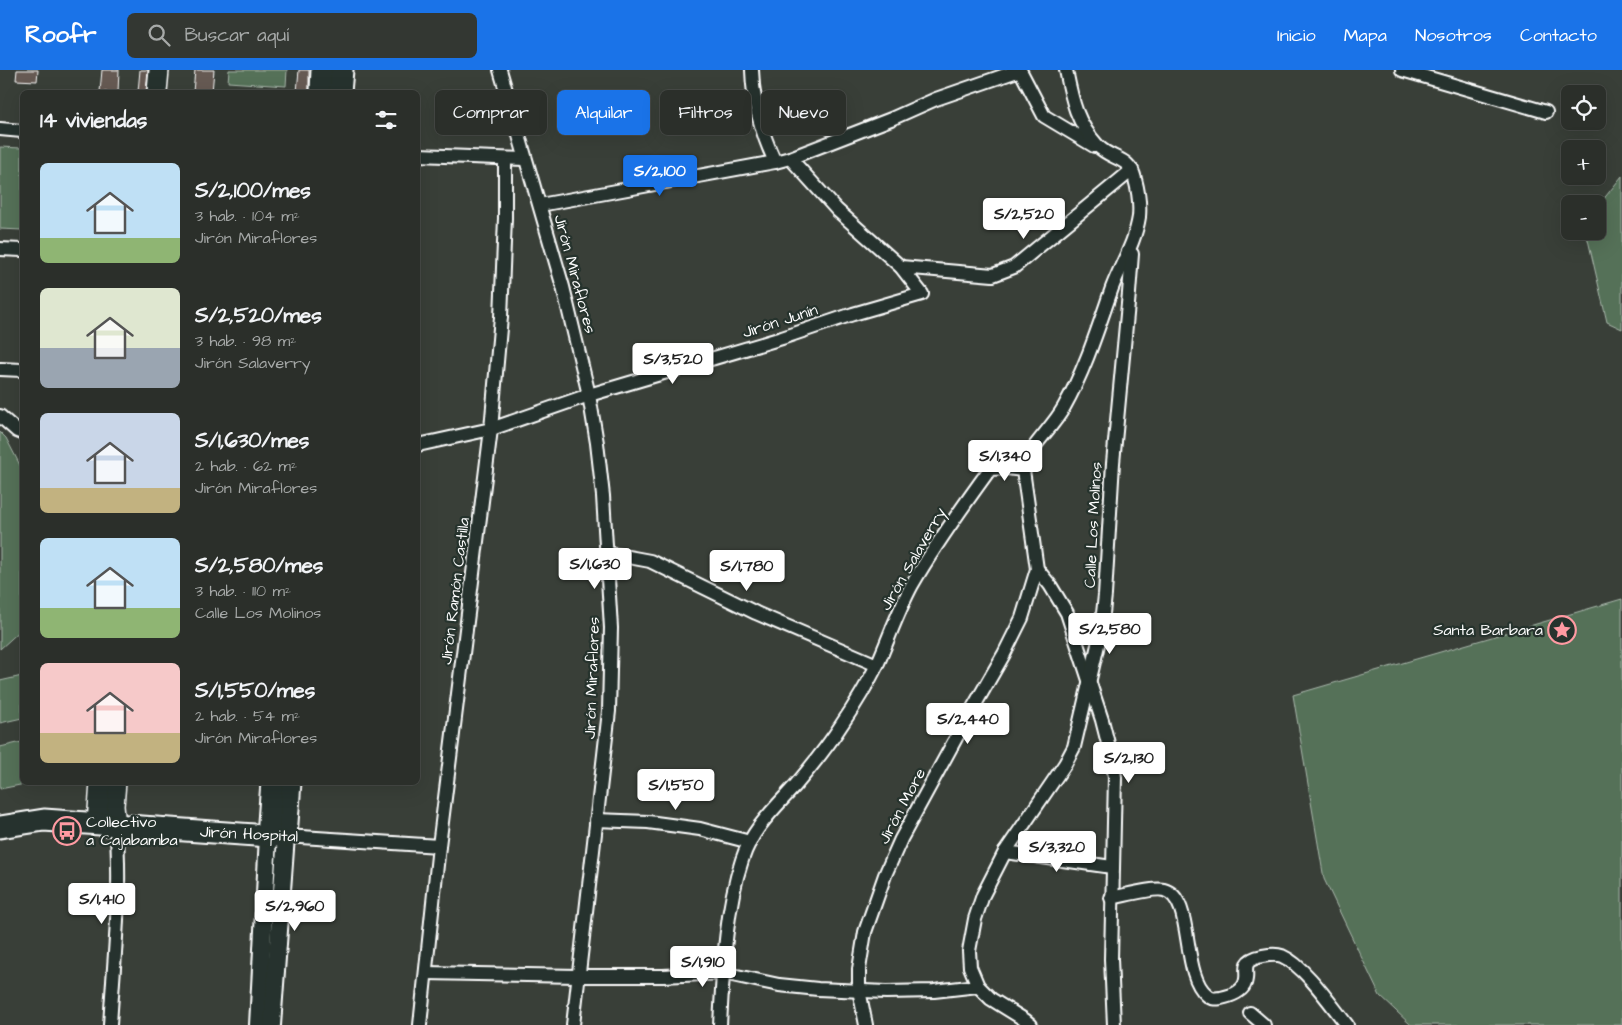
<!DOCTYPE html>
<html lang="es">
<meta charset="utf-8">
<style>
body{margin:0;font-family:"Architects Daughter",sans-serif;background:#333732;color:#f1f3f6;height:100vh;display:flex;flex-direction:column;font-size:19px;white-space:nowrap}
*{box-sizing:border-box;margin:0}
p{font-size:16px;color:#a6a9a8}
.icon{flex:none;width:28px;height:28px;fill:none;stroke:currentColor;stroke-width:2;stroke-linecap:round;stroke-linejoin:round}
.map{position:relative;flex:1;overflow:hidden}
.details{position:absolute;left:20px;top:20px;width:400px;height:695px;display:flex;flex-direction:column;background:#2b2f2a;border-radius:8px;box-shadow:0 5px 20px #0002,0 0 0 1px #474a47}
.details>*{flex:none}
.banner{position:absolute;left:435px;top:20px;width:475px;height:45px;display:flex;gap:10px}
.controls{position:absolute;left:1561px;top:15px;display:grid;gap:10px}
.controls a{display:grid;place-items:center;width:45px;height:45px;border-radius:8px;background:#2b2f2a;box-shadow:0 5px 20px #0002,0 0 0 1px #474a47;font-size:25px}
.price{position:absolute;translate:-50% -42px;padding:0 11px;border-radius:5px;background:#fff;color:#222;font-size:16px;line-height:32px;filter:drop-shadow(0 1px 2px #0008)}
.price::after{content:'';position:absolute;left:50%;top:30px;width:15px;height:11px;margin-left:-8px;background:inherit;clip-path:polygon(0 0,100% 0,50% 100%)}
.price.current{background:#1a73e8;color:#fff}
ul{padding:0;list-style:none}
li{display:flex;align-items:center;gap:15px;height:125px;padding:0 20px}
li span{display:grid;place-items:center;flex:none;width:140px;height:100px;border-radius:8px;color:#555}
li>.icon{margin-inline-start:auto}
span .icon{width:60px;height:60px;fill:#fffc;stroke-width:1}
li b{font-size:21px}
h2{display:flex;justify-content:space-between;align-items:center;height:60px;padding:0 20px;font-size:21px}
.tag{padding:0 18px;border-radius:8px;background:#2b2f2a;box-shadow:0 5px 20px #0002,0 0 0 1px #474a47;font-size:18px;line-height:45px}
.tag.current{background:#1a73e8;color:#fff}
header{display:flex;align-items:center;gap:30px;box-sizing:border-box;height:70px;padding:0 25px;background:#1a73e8;color:#fff}
header strong{font-size:24px}
nav{display:flex;gap:28px;margin-inline-start:auto;font-size:18px}
.search{width:350px;height:45px;background:#333732;display:flex;align-items:center;gap:12px;box-sizing:border-box;padding:0 18px;border-radius:8px;color:#a6a9a8;font-size:19px}
.map>svg:first-child{display:block}
.green{fill:#557159;stroke:#aab8ac}
.building{fill:#665a53;stroke:#fff}
.lines{fill:none;stroke-linecap:round;stroke-linejoin:round}
.minor-casing{stroke:#fff;stroke-width:16}
.tertiary-casing{stroke:#fff;stroke-width:20}
.secondary-casing{stroke:#fff;stroke-width:22}
.trunk-casing{stroke:#fff;stroke-width:25}
.minor{stroke:#26332d;stroke-width:12}
.tertiary{stroke:#26332d;stroke-width:16}
.secondary{stroke:#26332d;stroke-width:19}
.trunk{stroke:#26332d;stroke-width:21}
.labels{text-anchor:middle;dominant-baseline:central;stroke-width:4.5;stroke-linejoin:round;paint-order:stroke}
.street-label{font-size:16px;fill:#fff;stroke:#26332d}
.poi-label{font-size:16px;fill:#fff;stroke:#26332d;text-anchor:end}
</style>
<header>
<strong>Roofr</strong>
<div class="search"><svg class="icon" aria-label="search" viewBox="0 0 24 24"><circle cx="10" cy="10" r="6"/><path d="M15 15l6 6"/></svg>Buscar aquí</div>
<nav><a>Inicio</a><a>Mapa</a><a>Nosotros</a><a>Contacto</a></nav>
</header>
<div class="map">
<svg width="1622" height="955" viewBox="0 0 1622 955">
<rect width="100%" height="100%" fill="#393f38"/>
<filter id="ink" filterUnits="userSpaceOnUse"><feTurbulence type="fractalNoise" baseFrequency=".02" numOctaves="2"/><feDisplacementMap in="SourceGraphic" scale="10" xChannelSelector="R" yChannelSelector="G"/><feConvolveMatrix kernelMatrix="1 2 1 2 8 2 1 2 1" color-interpolation-filters="sRGB"/></filter>
<g filter="url(#ink)">
<g class="green">
<path d="M 229,0 L 287,0 L 286,16 L 228,12 Z"/>
<path d="M 0,77 L 22,78 L 22,160 L 0,159 Z"/>
<path d="M 1622,106 L 1622,259 L 1607,252 L 1586,161 L 1598,161 L 1598,136 Z"/>
<path d="M 0,362 L 6,368 L 22,399 L 22,559 L 0,579 Z"/>
<path d="M 1622,529 L 1622,955 L 1411,955 L 1380,926 L 1324,809 L 1293,625 Z"/>
<path d="M 22,606 L 22,648 L 0,653 L 0,611 Z"/>
<path d="M 22,672 L 22,712 L 30,713 L 0,719 L 0,677 Z"/>
</g>
<g class="building">
<path d="M 17,0 L 38,0 L 37,11 L 16,10 Z"/>
<path d="M 102,0 L 119,0 L 118,22 L 100,22 Z"/>
<path d="M 140,0 L 148,0 L 146,22 L 138,22 Z"/>
<path d="M 195,0 L 214,0 L 212,22 L 193,22 Z"/>
<path d="M 299,0 L 309,0 L 309,22 L 297,22 Z"/>
</g>
<g class="lines">
<defs>
<g id="minor">
<path d="M 500,0 L 563,217 L 589,325 L 597,373 L 603,426 L 611,558 L 609,641 L 573,955"/>
<path d="M 1020,0 L 1044,46 L 1094,76"/>
<path d="M 1402,0 L 1546,42"/>
<path d="M 0,59 L 22,61"/>
<path d="M 418,85 L 525,89"/>
<path d="M 790,88 L 891,49 L 936,29 L 1020,0"/>
<path d="M 540,135 L 775,92"/>
<path d="M 0,179 L 22,180"/>
<path d="M 901,197 L 993,205 L 1014,197 L 1132,100"/>
<path d="M 0,299 L 22,300"/>
<path d="M 0,346 L 17,361 L 22,363"/>
<path d="M 418,375 L 491,359 L 589,325 L 782,268 L 853,244 L 922,224 L 901,197 L 837,140 L 790,88 L 775,92 C 761,62 753,32 752,0"/>
<path d="M 607,483 L 650,491 L 756,543 L 877,595"/>
<path d="M 1037,499 L 1050,515 L 1067,543 L 1102,650 L 1112,689 L 1115,707 L 1111,889 L 1114,955"/>
<path d="M 596,750 L 648,752 L 700,759 L 750,772"/>
<path d="M 286,766 L 439,776"/>
<path d="M 1005,782 L 1112,797"/>
<path d="M 1111,828 C 1123,826 1154,817 1164,820 C 1195,828 1180,903 1207,925 C 1211,929 1215,929 1221,928 C 1231,926 1245,921 1246,909 C 1247,904 1245,899 1247,894 C 1251,886 1274,883 1282,886 C 1305,896 1331,935 1347,955"/>
<path d="M 426,903 L 577,906 L 663,906 L 723,903 L 779,915 L 818,919 L 886,922 L 934,921 L 978,916"/>
<path d="M 1250,943 L 1264,955"/>
<path d="M 110,955 C 114,889 122,821 116,755"/>
<path d="M 420,955 L 439,776 L 491,359 L 501,247 L 505,148 L 505,89"/>
<path d="M 720,955 C 723,902 725,841 742,790 C 752,759 773,740 794,717 C 811,697 828,676 842,654 C 855,635 867,615 877,595 C 889,568 898,541 912,515 C 935,475 963,436 990,399 L 1007,398 L 1023,400"/>
<path d="M 866,955 L 859,920 L 859,899 L 865,862 L 885,805 L 901,769 L 962,657 L 1004,584 L 1022,548 L 1037,499 L 1023,400 C 1024,396 1026,390 1028,386 C 1038,369 1054,355 1064,337 C 1085,300 1098,258 1112,218 C 1121,194 1135,173 1139,147 C 1140,136 1138,120 1135,109 C 1130,86 1111,90 1098,76 C 1076,52 1072,30 1066,0"/>
<path d="M 1031,955 L 1025,950 L 991,929 L 978,916 L 970,897 L 969,881 L 975,849 L 983,825 L 1005,782 L 1065,694 L 1074,677 L 1082,643 L 1101,562 L 1105,525 L 1113,393 L 1129,223 L 1132,184"/>
</g>
<g id="tertiary">
<path d="M 258,955 L 268,766"/>
<path d="M 272,955 L 286,766"/>
</g>
<g id="secondary">
<path d="M 157,22 L 159,0"/>
<path d="M 116,712 L 114,736 L 116,755"/>
<path d="M 97,754 L 100,712"/>
</g>
<g id="trunk">
<path d="M 321,22 L 322,0"/>
<path d="M 340,22 L 342,0"/>
<path d="M 0,757 L 44,750 L 268,766 L 286,766 L 290,712"/>
<path d="M 268,766 L 272,712"/>
</g>
</defs>
<use href="#minor" class="minor-casing"/>
<use href="#tertiary" class="tertiary-casing"/>
<use href="#secondary" class="secondary-casing"/>
<use href="#trunk" class="trunk-casing"/>
<use href="#minor" class="minor"/>
<use href="#tertiary" class="tertiary"/>
<use href="#secondary" class="secondary"/>
<use href="#trunk" class="trunk"/>
</g>
</g>
<defs>
<symbol id="sight-ring" viewBox="-11 -11 22 22"><circle r="9.5" fill="#26332d" stroke="#ff9aa2" stroke-width="1.5"/><path d="M0-6L1.8-2.2L6-1.7L2.9 1.2L3.7 5.4L0 3.3L-3.7 5.4L-2.9 1.2L-6-1.7L-1.8-2.2Z" fill="#ff9aa2"/></symbol>
<symbol id="bus-ring" viewBox="-11 -11 22 22"><circle r="9.5" fill="#26332d" stroke="#ff9aa2" stroke-width="1.5"/><path d="M-5-6H5V4H4V6H2V4H-2V6H-4V4H-5ZM-3.5-4V0h7V-4ZM-3.5 1.2v1.5H-2V1.2ZM2 1.2v1.5H3.5V1.2Z" fill="#ff9aa2"/></symbol>
</defs>
<g fill-rule="evenodd">
<use href="#sight-ring" x="1546" y="544" width="32" height="32"/>
<use href="#bus-ring" x="51" y="745" width="32" height="32"/>
</g>
<g class="labels">
<g class="street-label">
<text transform="translate(575 204) rotate(75)">Jirón Miraflores</text>
<text transform="translate(780 251) rotate(-18)">Jirón Junín</text>
<text transform="translate(1093 455) rotate(-87)">Calle Los Molinos</text>
<text transform="translate(913 489) rotate(-60)">Jirón Salaverry</text>
<text transform="translate(455 521) rotate(-83)">Jirón Ramón Castilla</text>
<text transform="translate(592 608) rotate(-88)">Jirón Miraflores</text>
<text transform="translate(902 736) rotate(-62)">Jirón More</text>
<text transform="translate(249 764) rotate(3)">Jirón Hospital</text>
</g>
<g class="poi-label">
<text x="1543" y="560">Santa Barbara</text>
<text x="86" y="752" text-anchor="start">Collectivo<tspan x="86" dy="18">a Cajabamba</tspan></text>
</g>
</g>
</svg>
<div class="controls">
<a><svg class="icon" aria-label="locate" viewBox="0 0 24 24"><circle cx="12" cy="12" r="6"/><path d="M12 2v4M12 18v4M2 12h4M18 12h4"/></svg></a>
<a>+</a>
<a>−</a>
</div>
<b class="price current" style="left:660px;top:127px">S/2,100</b>
<b class="price" style="left:1024px;top:170px">S/2,520</b>
<b class="price" style="left:673px;top:315px">S/3,520</b>
<b class="price" style="left:1005px;top:412px">S/1,340</b>
<b class="price" style="left:595px;top:520px">S/1,630</b>
<b class="price" style="left:747px;top:522px">S/1,780</b>
<b class="price" style="left:1110px;top:585px">S/2,580</b>
<b class="price" style="left:968px;top:675px">S/2,440</b>
<b class="price" style="left:1129px;top:714px">S/2,130</b>
<b class="price" style="left:676px;top:741px">S/1,550</b>
<b class="price" style="left:1057px;top:803px">S/3,320</b>
<b class="price" style="left:102px;top:855px">S/1,410</b>
<b class="price" style="left:295px;top:862px">S/2,960</b>
<b class="price" style="left:703px;top:918px">S/1,910</b>
<div class="banner">
<a class="tag">Comprar</a>
<a class="tag current">Alquilar</a>
<a class="tag">Filtros</a>
<a class="tag">Nuevo</a>
</div>
<section class="details">
<h2>14 viviendas<svg class="icon" aria-label="filters" viewBox="0 0 24 24"><path d="M4 7h16M4 17h16"/><circle cx="9" cy="7" r="2"/><circle cx="15" cy="17" r="2"/></svg></h2>
<ul>
<li><span style="background:linear-gradient(#bfe0f5 75%,#8fb573 0)"><svg class="icon" aria-label="home" viewBox="0 0 24 24"><path d="M3 11l9-7 9 7M6 9v11h12V9"/></svg></span><div><b>S/2,100/mes</b><p>3 hab. · 104 m²</p><p>Jirón Miraflores</p></div></li>
<li><span style="background:linear-gradient(#dfe7d0 60%,#9aa5b1 0)"><svg class="icon" aria-label="home" viewBox="0 0 24 24"><path d="M3 11l9-7 9 7M6 9v11h12V9"/></svg></span><div><b>S/2,520/mes</b><p>3 hab. · 98 m²</p><p>Jirón Salaverry</p></div></li>
<li><span style="background:linear-gradient(#c9d6e8 75%,#c2b280 0)"><svg class="icon" aria-label="home" viewBox="0 0 24 24"><path d="M3 11l9-7 9 7M6 9v11h12V9"/></svg></span><div><b>S/1,630/mes</b><p>2 hab. · 62 m²</p><p>Jirón Miraflores</p></div></li>
<li><span style="background:linear-gradient(#bfe0f5 70%,#8fb573 0)"><svg class="icon" aria-label="home" viewBox="0 0 24 24"><path d="M3 11l9-7 9 7M6 9v11h12V9"/></svg></span><div><b>S/2,580/mes</b><p>3 hab. · 110 m²</p><p>Calle Los Molinos</p></div></li>
<li><span style="background:linear-gradient(#f6c9c9 70%,#c2b280 0)"><svg class="icon" aria-label="home" viewBox="0 0 24 24"><path d="M3 11l9-7 9 7M6 9v11h12V9"/></svg></span><div><b>S/1,550/mes</b><p>2 hab. · 54 m²</p><p>Jirón Miraflores</p></div></li>
</ul>
</section>
</div>
